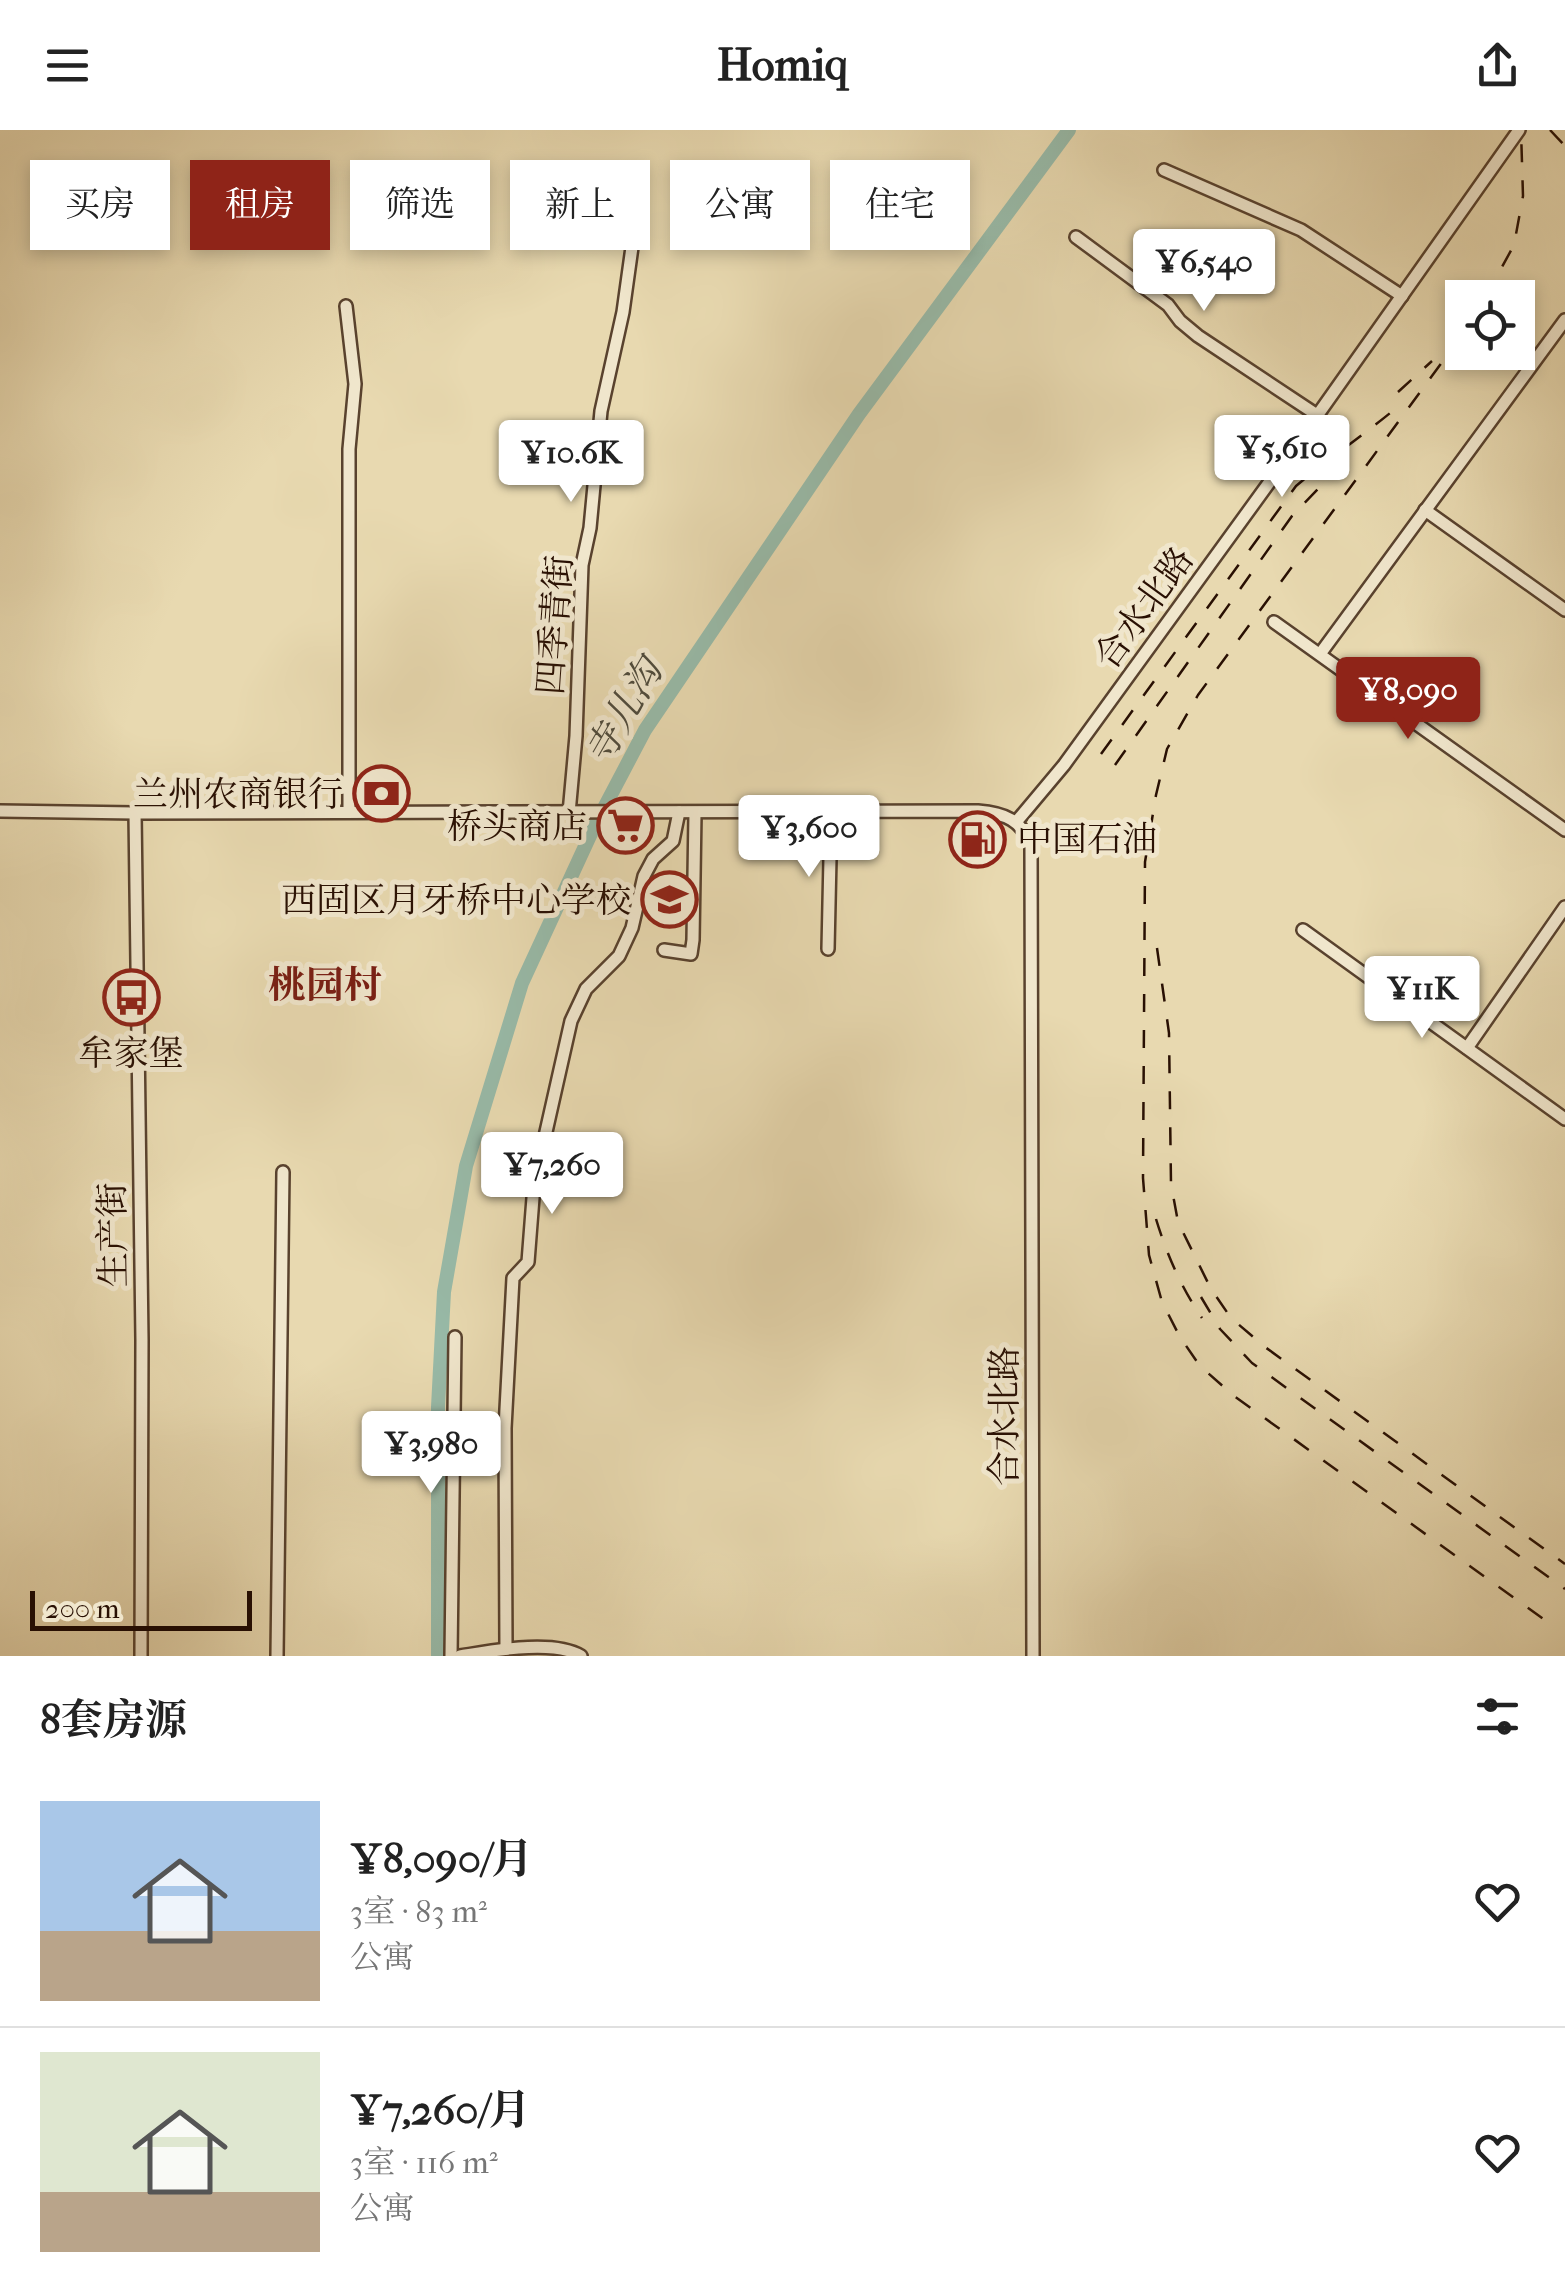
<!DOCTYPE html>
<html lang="zh">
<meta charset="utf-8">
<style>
body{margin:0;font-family:"IM FELL French Canon","Noto Serif SC",serif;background:#f2f2f2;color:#222;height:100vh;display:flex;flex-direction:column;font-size:38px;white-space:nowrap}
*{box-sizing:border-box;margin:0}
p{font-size:32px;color:#767676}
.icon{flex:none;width:55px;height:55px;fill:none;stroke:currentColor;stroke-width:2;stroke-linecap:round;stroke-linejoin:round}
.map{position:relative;height:1526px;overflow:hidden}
.panel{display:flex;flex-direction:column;background:#fff;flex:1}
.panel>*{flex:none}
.banner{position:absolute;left:30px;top:30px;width:1000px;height:90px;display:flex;gap:20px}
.fabs{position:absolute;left:1445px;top:150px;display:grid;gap:20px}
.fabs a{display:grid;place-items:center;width:90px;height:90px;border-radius:0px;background:#fff;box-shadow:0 5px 15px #0003;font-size:50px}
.scale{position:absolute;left:30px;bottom:25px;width:222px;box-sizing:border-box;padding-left:10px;border:5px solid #291003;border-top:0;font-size:28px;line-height:35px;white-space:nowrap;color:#291003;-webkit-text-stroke:8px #f0e6cc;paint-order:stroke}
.price{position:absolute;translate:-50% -85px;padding:0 22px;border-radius:10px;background:#fff;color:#222;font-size:32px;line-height:65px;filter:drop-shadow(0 2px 5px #0008)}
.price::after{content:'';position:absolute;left:50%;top:60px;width:30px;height:22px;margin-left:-15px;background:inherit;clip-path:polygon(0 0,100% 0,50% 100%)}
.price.active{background:#8f2418;color:#fff}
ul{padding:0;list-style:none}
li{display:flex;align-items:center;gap:30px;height:250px;padding:0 40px}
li+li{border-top:2px solid #e0e0e0}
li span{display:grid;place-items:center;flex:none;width:280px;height:200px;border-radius:0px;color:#555}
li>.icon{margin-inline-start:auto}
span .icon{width:120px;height:120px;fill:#fffc;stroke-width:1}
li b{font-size:42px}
h2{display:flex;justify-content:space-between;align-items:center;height:120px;padding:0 40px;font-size:42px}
.pill{padding:0 35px;border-radius:0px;background:#fff;box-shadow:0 5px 15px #0003;font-size:35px;line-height:90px}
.pill.active{background:#8f2418;color:#fff}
header{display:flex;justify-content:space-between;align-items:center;height:130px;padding:0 40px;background:#fff;font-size:45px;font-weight:800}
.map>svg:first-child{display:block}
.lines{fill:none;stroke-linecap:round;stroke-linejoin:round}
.river{stroke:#98baa8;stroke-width:14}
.minor-casing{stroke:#59422e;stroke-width:16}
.minor{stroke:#f0e6cc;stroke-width:11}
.rail{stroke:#291003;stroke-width:2.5;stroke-dasharray:18 18;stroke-linecap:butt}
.labels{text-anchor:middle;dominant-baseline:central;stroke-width:10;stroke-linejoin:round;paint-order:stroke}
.street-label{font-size:35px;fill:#291003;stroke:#f0e6cc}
.poi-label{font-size:35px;fill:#291003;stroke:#f0e6cc;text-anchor:end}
.water-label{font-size:38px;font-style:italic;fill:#504c3d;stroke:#f0e6cc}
.neighbourhood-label{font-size:38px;font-weight:bold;fill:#7a1f14;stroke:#f0e6cc}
</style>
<header><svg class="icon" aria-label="menu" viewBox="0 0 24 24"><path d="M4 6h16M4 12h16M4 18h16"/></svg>Homiq<svg class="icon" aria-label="share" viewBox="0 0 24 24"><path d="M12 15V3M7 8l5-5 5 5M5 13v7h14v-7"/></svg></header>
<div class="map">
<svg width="1565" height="1526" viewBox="0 0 1565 1526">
<rect width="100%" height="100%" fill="#e8d9b0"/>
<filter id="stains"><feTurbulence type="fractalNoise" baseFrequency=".002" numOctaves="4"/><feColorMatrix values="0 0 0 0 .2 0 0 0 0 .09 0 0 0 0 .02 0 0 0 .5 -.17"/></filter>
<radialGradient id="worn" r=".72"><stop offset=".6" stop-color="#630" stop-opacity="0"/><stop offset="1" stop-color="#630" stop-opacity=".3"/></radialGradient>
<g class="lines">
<path class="river" d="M 438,1526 L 438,1277 L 444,1162 L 466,1036 L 522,853 L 594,697 L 645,600 L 859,284 L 1069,0"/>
<defs>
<g id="minor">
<path d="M 1164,40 L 1301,100 L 1402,166"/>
<path d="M 1076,107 L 1168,175 L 1180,191 L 1198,206 L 1317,285"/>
<path d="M 346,176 L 355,254 L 349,319 L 349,682"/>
<path d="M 1425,380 L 1565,480"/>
<path d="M 1274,492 L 1565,700"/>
<path d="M 1320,524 L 1565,190"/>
<path d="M 0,681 L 135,683 L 978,681 C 1004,683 1023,690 1031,717 L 1033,1526"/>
<path d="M 135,683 L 142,1210 L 141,1526"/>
<path d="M 569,683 L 576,606 L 582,435 L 590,398 L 601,281 L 623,182 L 638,74"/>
<path d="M 1017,691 L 1064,635 L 1295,317 L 1519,0"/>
<path d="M 1303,800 L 1565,989"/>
<path d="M 828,819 L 831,682"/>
<path d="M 664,820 L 691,824 L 693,810 L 695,683"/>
<path d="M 1467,918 L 1565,777"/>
<path d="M 506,1519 L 505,1298 L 513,1148 L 528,1132 L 534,1055 L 571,891 L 586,859 L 619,826 L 632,798 L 644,746 L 653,729 L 673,711 L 679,682"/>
<path d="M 277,1526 L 283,1042"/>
<path d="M 451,1526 L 455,1207"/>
<path d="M 460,1526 C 492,1521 553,1509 581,1526"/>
</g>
</defs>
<use href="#minor" class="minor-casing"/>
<use href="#minor" class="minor"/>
<g class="rail">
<path d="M 1550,0 L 1565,16"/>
<path d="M 1485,168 L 1514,115 L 1523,66 L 1521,0"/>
<path d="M 1462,205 L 1198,565 L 1167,619 L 1156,665 L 1145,732 L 1143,1048 L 1149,1125 L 1162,1172 L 1180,1207 L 1200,1236 L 1234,1266 L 1553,1496"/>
<path d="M 1398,262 L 1432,231"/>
<path d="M 1101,624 L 1296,356 C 1330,327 1367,303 1401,274"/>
<path d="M 1115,635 L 1292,386 L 1344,332"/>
<path d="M 1157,818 L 1169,903 L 1171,1054 L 1178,1092 L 1211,1159 L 1231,1188 L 1265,1217 L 1565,1434"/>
<path d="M 1156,1089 C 1167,1125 1181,1157 1202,1188"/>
<path d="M 1201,1167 L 1220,1199 L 1252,1233 L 1565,1459"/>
</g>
</g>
<defs>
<symbol id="bank-ring" viewBox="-11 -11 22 22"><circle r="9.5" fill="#f0e6cc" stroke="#8f2418" stroke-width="1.5"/><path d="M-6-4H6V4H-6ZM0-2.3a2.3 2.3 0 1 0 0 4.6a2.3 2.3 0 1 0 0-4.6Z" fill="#8f2418"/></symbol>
<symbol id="supermarket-ring" viewBox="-11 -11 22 22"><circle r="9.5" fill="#f0e6cc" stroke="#8f2418" stroke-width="1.5"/><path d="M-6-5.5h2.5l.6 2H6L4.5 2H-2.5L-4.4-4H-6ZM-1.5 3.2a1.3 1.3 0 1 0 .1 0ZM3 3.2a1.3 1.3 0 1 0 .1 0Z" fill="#8f2418"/></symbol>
<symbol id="fuel-ring" viewBox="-11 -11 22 22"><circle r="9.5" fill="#f0e6cc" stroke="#8f2418" stroke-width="1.5"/><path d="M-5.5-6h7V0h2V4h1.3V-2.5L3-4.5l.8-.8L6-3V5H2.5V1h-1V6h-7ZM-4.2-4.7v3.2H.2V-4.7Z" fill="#8f2418"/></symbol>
<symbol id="school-ring" viewBox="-11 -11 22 22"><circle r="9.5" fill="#f0e6cc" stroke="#8f2418" stroke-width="1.5"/><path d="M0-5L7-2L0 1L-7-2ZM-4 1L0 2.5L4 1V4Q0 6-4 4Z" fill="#8f2418"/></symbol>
<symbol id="bus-ring" viewBox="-11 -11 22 22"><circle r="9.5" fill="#f0e6cc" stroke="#8f2418" stroke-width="1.5"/><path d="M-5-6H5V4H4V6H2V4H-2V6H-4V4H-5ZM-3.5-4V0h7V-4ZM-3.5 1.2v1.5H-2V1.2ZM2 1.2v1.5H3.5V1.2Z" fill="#8f2418"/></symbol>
</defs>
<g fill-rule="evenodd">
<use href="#bank-ring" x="350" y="632" width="63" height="63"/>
<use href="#supermarket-ring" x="594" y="664" width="63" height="63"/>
<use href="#fuel-ring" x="946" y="678" width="63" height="63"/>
<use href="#school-ring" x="638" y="738" width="63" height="63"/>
<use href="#bus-ring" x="100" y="836" width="63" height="63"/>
</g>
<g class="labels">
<g class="street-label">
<text transform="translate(1144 478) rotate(-54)">合水北路</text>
<text transform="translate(555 495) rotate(-86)">四季青街</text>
<text transform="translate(113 1105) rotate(-91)">生产街</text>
<text transform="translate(1004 1286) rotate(-90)">合水北路</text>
</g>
<g class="poi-label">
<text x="343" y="664">兰州农商银行</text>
<text x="587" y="696">桥头商店</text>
<text x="1017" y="709" text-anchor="start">中国石油</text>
<text x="631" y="770">西固区月牙桥中心学校</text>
<text x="131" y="923" text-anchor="middle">牟家堡</text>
</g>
<g class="water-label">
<text transform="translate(624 582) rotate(-60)">寺儿沟</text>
</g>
<g class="neighbourhood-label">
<text x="325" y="855">桃园村</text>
</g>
</g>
<rect width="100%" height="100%" filter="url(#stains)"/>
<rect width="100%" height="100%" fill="url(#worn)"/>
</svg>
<div class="fabs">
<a><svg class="icon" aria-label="locate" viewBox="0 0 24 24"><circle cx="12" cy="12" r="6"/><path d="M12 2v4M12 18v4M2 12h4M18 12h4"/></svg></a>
</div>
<div class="scale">200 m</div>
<b class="price" style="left:1204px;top:184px">¥6,540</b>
<b class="price" style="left:1282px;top:370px">¥5,610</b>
<b class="price" style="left:571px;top:375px">¥10.6K</b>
<b class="price active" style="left:1408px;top:612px">¥8,090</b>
<b class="price" style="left:809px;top:750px">¥3,600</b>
<b class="price" style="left:1422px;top:911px">¥11K</b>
<b class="price" style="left:552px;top:1087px">¥7,260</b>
<b class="price" style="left:431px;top:1366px">¥3,980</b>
<div class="banner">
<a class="pill">买房</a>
<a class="pill active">租房</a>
<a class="pill">筛选</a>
<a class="pill">新上</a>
<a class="pill">公寓</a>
<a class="pill">住宅</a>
</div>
</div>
<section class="panel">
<h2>8套房源<svg class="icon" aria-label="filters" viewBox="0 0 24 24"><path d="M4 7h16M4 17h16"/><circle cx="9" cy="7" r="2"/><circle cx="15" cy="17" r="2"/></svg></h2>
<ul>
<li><span style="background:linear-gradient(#a9c7e8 65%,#b9a48a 0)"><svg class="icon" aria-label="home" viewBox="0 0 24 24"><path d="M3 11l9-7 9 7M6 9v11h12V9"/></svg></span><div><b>¥8,090/月</b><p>3室 · 83 m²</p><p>公寓</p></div><svg class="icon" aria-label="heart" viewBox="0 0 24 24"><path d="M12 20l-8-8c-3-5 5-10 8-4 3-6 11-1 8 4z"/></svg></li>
<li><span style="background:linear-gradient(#dfe7d0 70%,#b9a48a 0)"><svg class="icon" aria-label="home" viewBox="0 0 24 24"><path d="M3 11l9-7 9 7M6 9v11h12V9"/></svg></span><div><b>¥7,260/月</b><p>3室 · 116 m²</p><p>公寓</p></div><svg class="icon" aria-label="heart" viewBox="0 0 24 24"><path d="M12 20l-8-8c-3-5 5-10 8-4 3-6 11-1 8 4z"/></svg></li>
</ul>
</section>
